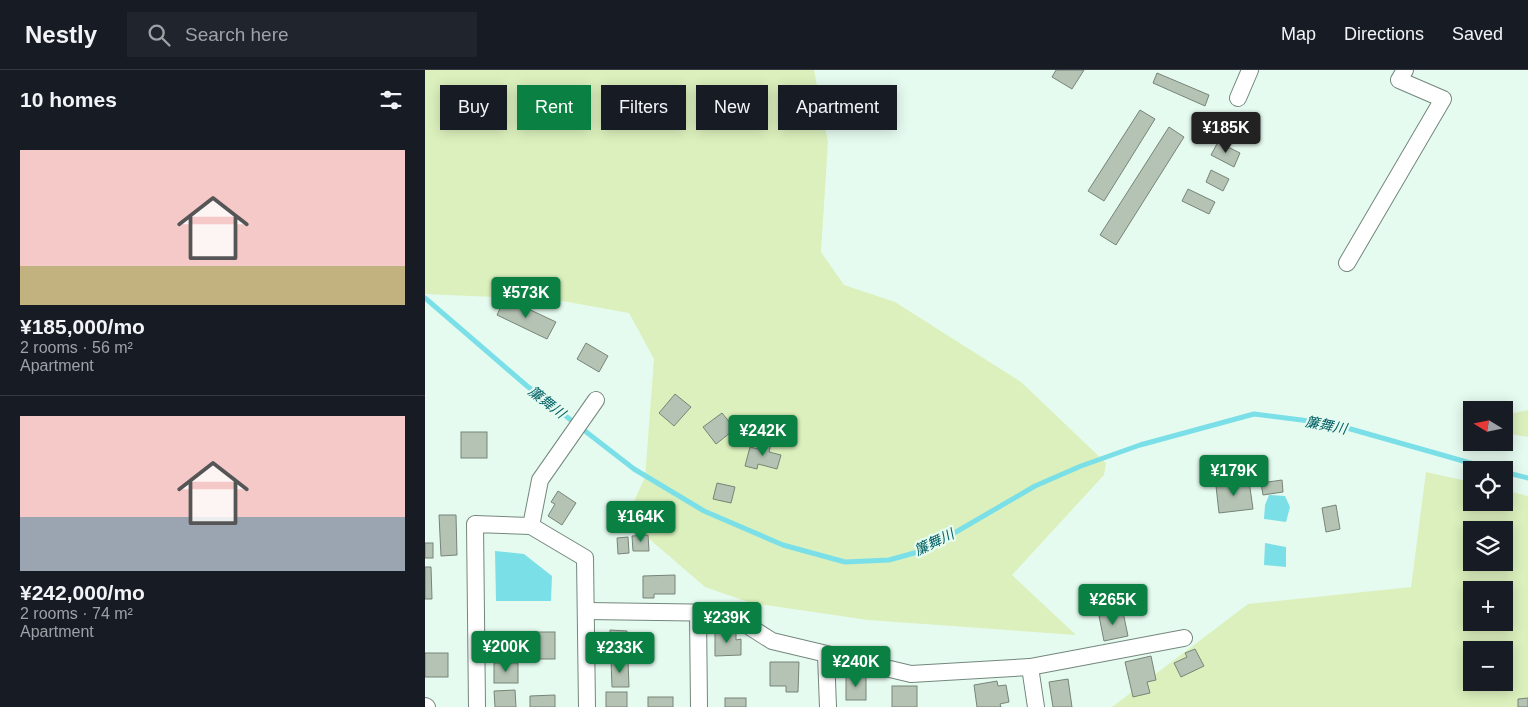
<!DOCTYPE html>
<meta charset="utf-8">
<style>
body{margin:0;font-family:Helvetica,"Noto Sans JP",sans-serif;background:#20242c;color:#f1f3f6;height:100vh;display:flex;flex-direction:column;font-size:19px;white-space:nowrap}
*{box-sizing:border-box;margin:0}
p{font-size:16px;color:#9ea1a6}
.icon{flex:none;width:28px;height:28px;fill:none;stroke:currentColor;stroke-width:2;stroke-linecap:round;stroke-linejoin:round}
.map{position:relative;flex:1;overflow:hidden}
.side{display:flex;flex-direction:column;background:#171b24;width:425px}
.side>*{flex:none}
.banner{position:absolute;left:15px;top:15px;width:475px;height:45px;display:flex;gap:10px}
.needle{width:32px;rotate:280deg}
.controls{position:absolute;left:1038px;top:331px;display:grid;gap:10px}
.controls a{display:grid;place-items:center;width:50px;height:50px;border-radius:0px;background:#171b24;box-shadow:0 2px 12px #0003;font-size:25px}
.price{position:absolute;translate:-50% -42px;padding:0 11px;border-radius:5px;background:#0b8043;color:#fff;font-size:16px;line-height:32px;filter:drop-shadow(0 1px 2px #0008)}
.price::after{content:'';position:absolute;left:50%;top:30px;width:15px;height:11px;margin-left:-8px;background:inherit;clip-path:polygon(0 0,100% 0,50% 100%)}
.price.active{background:#222;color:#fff}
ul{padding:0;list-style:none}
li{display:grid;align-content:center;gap:10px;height:265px;padding:0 20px}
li+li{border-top:1px solid #363941}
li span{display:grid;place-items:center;height:155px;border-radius:0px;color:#555}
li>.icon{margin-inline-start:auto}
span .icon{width:90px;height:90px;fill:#fffc;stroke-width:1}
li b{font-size:21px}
h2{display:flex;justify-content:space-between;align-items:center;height:60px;padding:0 20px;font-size:21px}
.chip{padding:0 18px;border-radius:0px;background:#171b24;box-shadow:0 2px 12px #0003;font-size:18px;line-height:45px}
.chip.active{background:#0b8043;color:#fff}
header{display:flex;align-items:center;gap:30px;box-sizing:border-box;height:70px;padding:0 25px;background:#171b24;border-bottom:1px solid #363941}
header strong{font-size:24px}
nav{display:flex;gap:28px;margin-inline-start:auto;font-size:18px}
.search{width:350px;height:45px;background:#20242c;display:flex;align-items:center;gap:12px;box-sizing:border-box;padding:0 18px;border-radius:0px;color:#9ea1a6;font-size:19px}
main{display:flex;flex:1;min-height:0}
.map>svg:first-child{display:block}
.green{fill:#dcf0bd;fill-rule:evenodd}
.water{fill:#7bdfe8}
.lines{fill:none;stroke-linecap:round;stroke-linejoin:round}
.stream{stroke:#7bdfe8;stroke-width:5}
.building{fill:#b4c3b4;stroke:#778577}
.street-casing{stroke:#73877d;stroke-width:18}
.street{stroke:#fff;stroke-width:16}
.labels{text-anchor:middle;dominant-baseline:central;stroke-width:4.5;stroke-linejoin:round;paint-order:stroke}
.water-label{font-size:14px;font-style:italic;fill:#015f65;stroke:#e6fbf0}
</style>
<header>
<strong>Nestly</strong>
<div class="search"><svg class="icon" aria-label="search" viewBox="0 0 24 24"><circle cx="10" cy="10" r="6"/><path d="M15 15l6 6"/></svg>Search here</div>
<nav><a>Map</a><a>Directions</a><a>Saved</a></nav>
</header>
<main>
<section class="side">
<h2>10 homes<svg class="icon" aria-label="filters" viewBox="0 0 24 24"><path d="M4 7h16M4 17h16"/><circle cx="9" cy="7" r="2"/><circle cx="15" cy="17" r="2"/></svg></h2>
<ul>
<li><span style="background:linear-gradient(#f6c9c9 75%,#c2b280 0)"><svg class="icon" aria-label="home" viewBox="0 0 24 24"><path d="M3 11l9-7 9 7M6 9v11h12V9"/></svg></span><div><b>¥185,000/mo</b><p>2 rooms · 56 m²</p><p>Apartment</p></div></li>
<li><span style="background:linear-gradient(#f6c9c9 65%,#9aa5b1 0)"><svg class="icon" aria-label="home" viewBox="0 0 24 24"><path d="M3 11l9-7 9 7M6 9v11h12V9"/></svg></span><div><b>¥242,000/mo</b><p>2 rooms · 74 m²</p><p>Apartment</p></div></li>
</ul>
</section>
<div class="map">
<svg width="1103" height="637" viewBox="0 0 1103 637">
<rect width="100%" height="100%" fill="#e6fbf0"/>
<g class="green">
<path d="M 0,0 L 389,0 L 403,72 L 396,182 L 419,215 L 470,232 L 596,312 L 681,393 L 679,405 L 587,505 L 651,565 L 443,550 L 326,533 L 280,517 L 201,449 L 220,407 L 229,289 L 204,243 L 132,230 L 0,224 Z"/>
<path d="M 1103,340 L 1103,367 L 1079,363 L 1079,345 Z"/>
<path d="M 1001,402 L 1046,412 L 1046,432 L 1079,432 L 1079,420 L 1103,426 L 1103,637 L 687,637 L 823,534 L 986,517 ZM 1046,460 L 1079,460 L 1079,492 L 1046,492 ZM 1046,520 L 1079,520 L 1079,552 L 1046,552 ZM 1046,580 L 1079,580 L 1079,612 L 1046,612 Z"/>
</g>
<g class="water">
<path d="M 844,425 L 860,426 L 865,437 L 861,452 L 839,449 L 840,435 Z"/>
<path d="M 840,473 L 861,477 L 861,497 L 839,495 Z"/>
<path d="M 70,481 L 99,484 L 127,506 L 126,531 L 71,531 Z"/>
</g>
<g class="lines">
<g class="stream">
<path d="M 0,228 L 102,316 L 209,399 L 279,441 L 358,475 L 420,492 L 464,490 L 500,480 L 610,416 L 656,396 L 715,375 L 829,344 L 908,354 L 1070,400"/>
<path d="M 1079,402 L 1103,408"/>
</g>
</g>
<g class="building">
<path d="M 631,0 L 659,0 L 647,19 L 627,7 Z"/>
<path d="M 732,3 L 784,25 L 780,36 L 728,13 Z"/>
<path d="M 715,40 L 730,49 L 679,131 L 663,121 Z"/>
<path d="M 744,57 L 759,67 L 691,175 L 675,165 Z"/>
<path d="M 793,72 L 815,83 L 809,97 L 786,85 Z"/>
<path d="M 786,100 L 804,109 L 798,121 L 781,112 Z"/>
<path d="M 763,119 L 790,132 L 784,144 L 757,131 Z"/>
<path d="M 80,228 L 131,252 L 122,269 L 72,245 Z"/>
<path d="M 161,273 L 183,286 L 174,302 L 152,289 Z"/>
<path d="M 250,324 L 266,337 L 249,356 L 234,343 Z"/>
<path d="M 297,343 L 310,359 L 291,374 L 278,357 Z"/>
<rect x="36" y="362" width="26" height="26"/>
<path d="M 336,371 L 346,374 L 344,382 L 356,385 L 352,399 L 333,394 L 332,399 L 320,396 L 325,377 L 333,379 Z"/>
<path d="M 857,410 L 858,422 L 838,425 L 836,413 Z"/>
<path d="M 824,411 L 828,439 L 794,443 L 791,416 Z"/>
<path d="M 292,413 L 310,417 L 306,433 L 288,429 Z"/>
<path d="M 133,421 L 151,433 L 137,455 L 123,446 L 130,434 L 126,432 Z"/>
<path d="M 911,435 L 915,459 L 901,462 L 897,438 Z"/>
<path d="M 14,445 L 31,445 L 32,485 L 16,486 Z"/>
<path d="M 223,465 L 224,481 L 208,481 L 207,466 Z"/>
<path d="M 203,467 L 204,483 L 193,484 L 192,468 Z"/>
<rect x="0" y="473" width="8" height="15"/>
<path d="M 0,497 L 6,497 L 7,529 L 0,529 Z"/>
<path d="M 250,505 L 250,524 L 229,524 L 229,528 L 218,528 L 218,506 Z"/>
<path d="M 698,542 L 703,566 L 679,571 L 674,546 Z"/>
<path d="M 185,560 L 202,561 L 202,586 L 185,585 Z"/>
<path d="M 290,561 L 311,561 L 311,570 L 316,569 L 316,585 L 290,586 Z"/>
<rect x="108" y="562" width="22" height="27"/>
<path d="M 84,564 L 85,584 L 65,584 L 64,565 Z"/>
<path d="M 770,579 L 779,596 L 756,607 L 749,593 L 762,587 L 760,583 Z"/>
<rect x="0" y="583" width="23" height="24"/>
<path d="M 726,586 L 731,610 L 722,612 L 725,623 L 708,627 L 700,592 Z"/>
<path d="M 186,591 L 203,591 L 204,617 L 187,617 Z"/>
<path d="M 345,592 L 374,592 L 373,622 L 361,622 L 361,616 L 345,616 Z"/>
<rect x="69" y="593" width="24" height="20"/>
<rect x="421" y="607" width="20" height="23"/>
<path d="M 643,609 L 647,637 L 628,637 L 624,612 Z"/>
<path d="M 572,611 L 573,616 L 581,615 L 584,632 L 575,634 L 576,637 L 552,637 L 549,615 Z"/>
<rect x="467" y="616" width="25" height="21"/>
<path d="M 90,620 L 91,637 L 70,637 L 69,621 Z"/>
<rect x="181" y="622" width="21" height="15"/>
<path d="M 130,625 L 130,637 L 105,637 L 105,626 Z"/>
<rect x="223" y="627" width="25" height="10"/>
<rect x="300" y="628" width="21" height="9"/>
<path d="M 1103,628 L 1103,637 L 1093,637 L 1093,629 Z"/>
</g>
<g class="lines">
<defs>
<g id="street">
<path d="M 813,28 L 825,0"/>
<path d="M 922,193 L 1018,29 L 974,10 L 980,0"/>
<path d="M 106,456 L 115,410 L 171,330"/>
<path d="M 162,541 L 303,543 L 347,571 L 486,604 L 605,597 L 759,568"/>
<path d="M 273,542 L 274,637"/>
<path d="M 401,585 L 403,637"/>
<path d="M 605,597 L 611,637"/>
<path d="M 0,636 L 2,637"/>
<path d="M 52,637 L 50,454 L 106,456 L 160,488 L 162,637"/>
</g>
</defs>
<use href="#street" class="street-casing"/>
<use href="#street" class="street"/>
</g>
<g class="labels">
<g class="water-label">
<text transform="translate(122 332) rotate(38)">簾舞川</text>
<text transform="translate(901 355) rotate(11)">簾舞川</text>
<text transform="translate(509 472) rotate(-26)">簾舞川</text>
</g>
</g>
</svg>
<div class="controls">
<a><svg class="needle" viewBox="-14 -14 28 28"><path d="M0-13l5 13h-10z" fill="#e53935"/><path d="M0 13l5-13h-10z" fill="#9ea1a6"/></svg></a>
<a><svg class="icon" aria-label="locate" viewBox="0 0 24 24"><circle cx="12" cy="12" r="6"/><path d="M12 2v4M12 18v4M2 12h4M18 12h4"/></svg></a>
<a><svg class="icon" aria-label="layers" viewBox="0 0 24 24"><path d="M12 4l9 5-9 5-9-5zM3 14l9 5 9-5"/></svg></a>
<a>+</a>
<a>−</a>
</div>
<b class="price active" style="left:801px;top:84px">¥185K</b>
<b class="price" style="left:101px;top:249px">¥573K</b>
<b class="price" style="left:338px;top:387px">¥242K</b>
<b class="price" style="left:809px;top:427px">¥179K</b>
<b class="price" style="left:216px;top:473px">¥164K</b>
<b class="price" style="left:688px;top:556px">¥265K</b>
<b class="price" style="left:302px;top:574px">¥239K</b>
<b class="price" style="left:81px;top:603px">¥200K</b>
<b class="price" style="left:195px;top:604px">¥233K</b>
<b class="price" style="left:431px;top:618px">¥240K</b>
<div class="banner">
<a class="chip">Buy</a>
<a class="chip active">Rent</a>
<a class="chip">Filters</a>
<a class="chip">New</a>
<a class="chip">Apartment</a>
</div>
</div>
</main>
